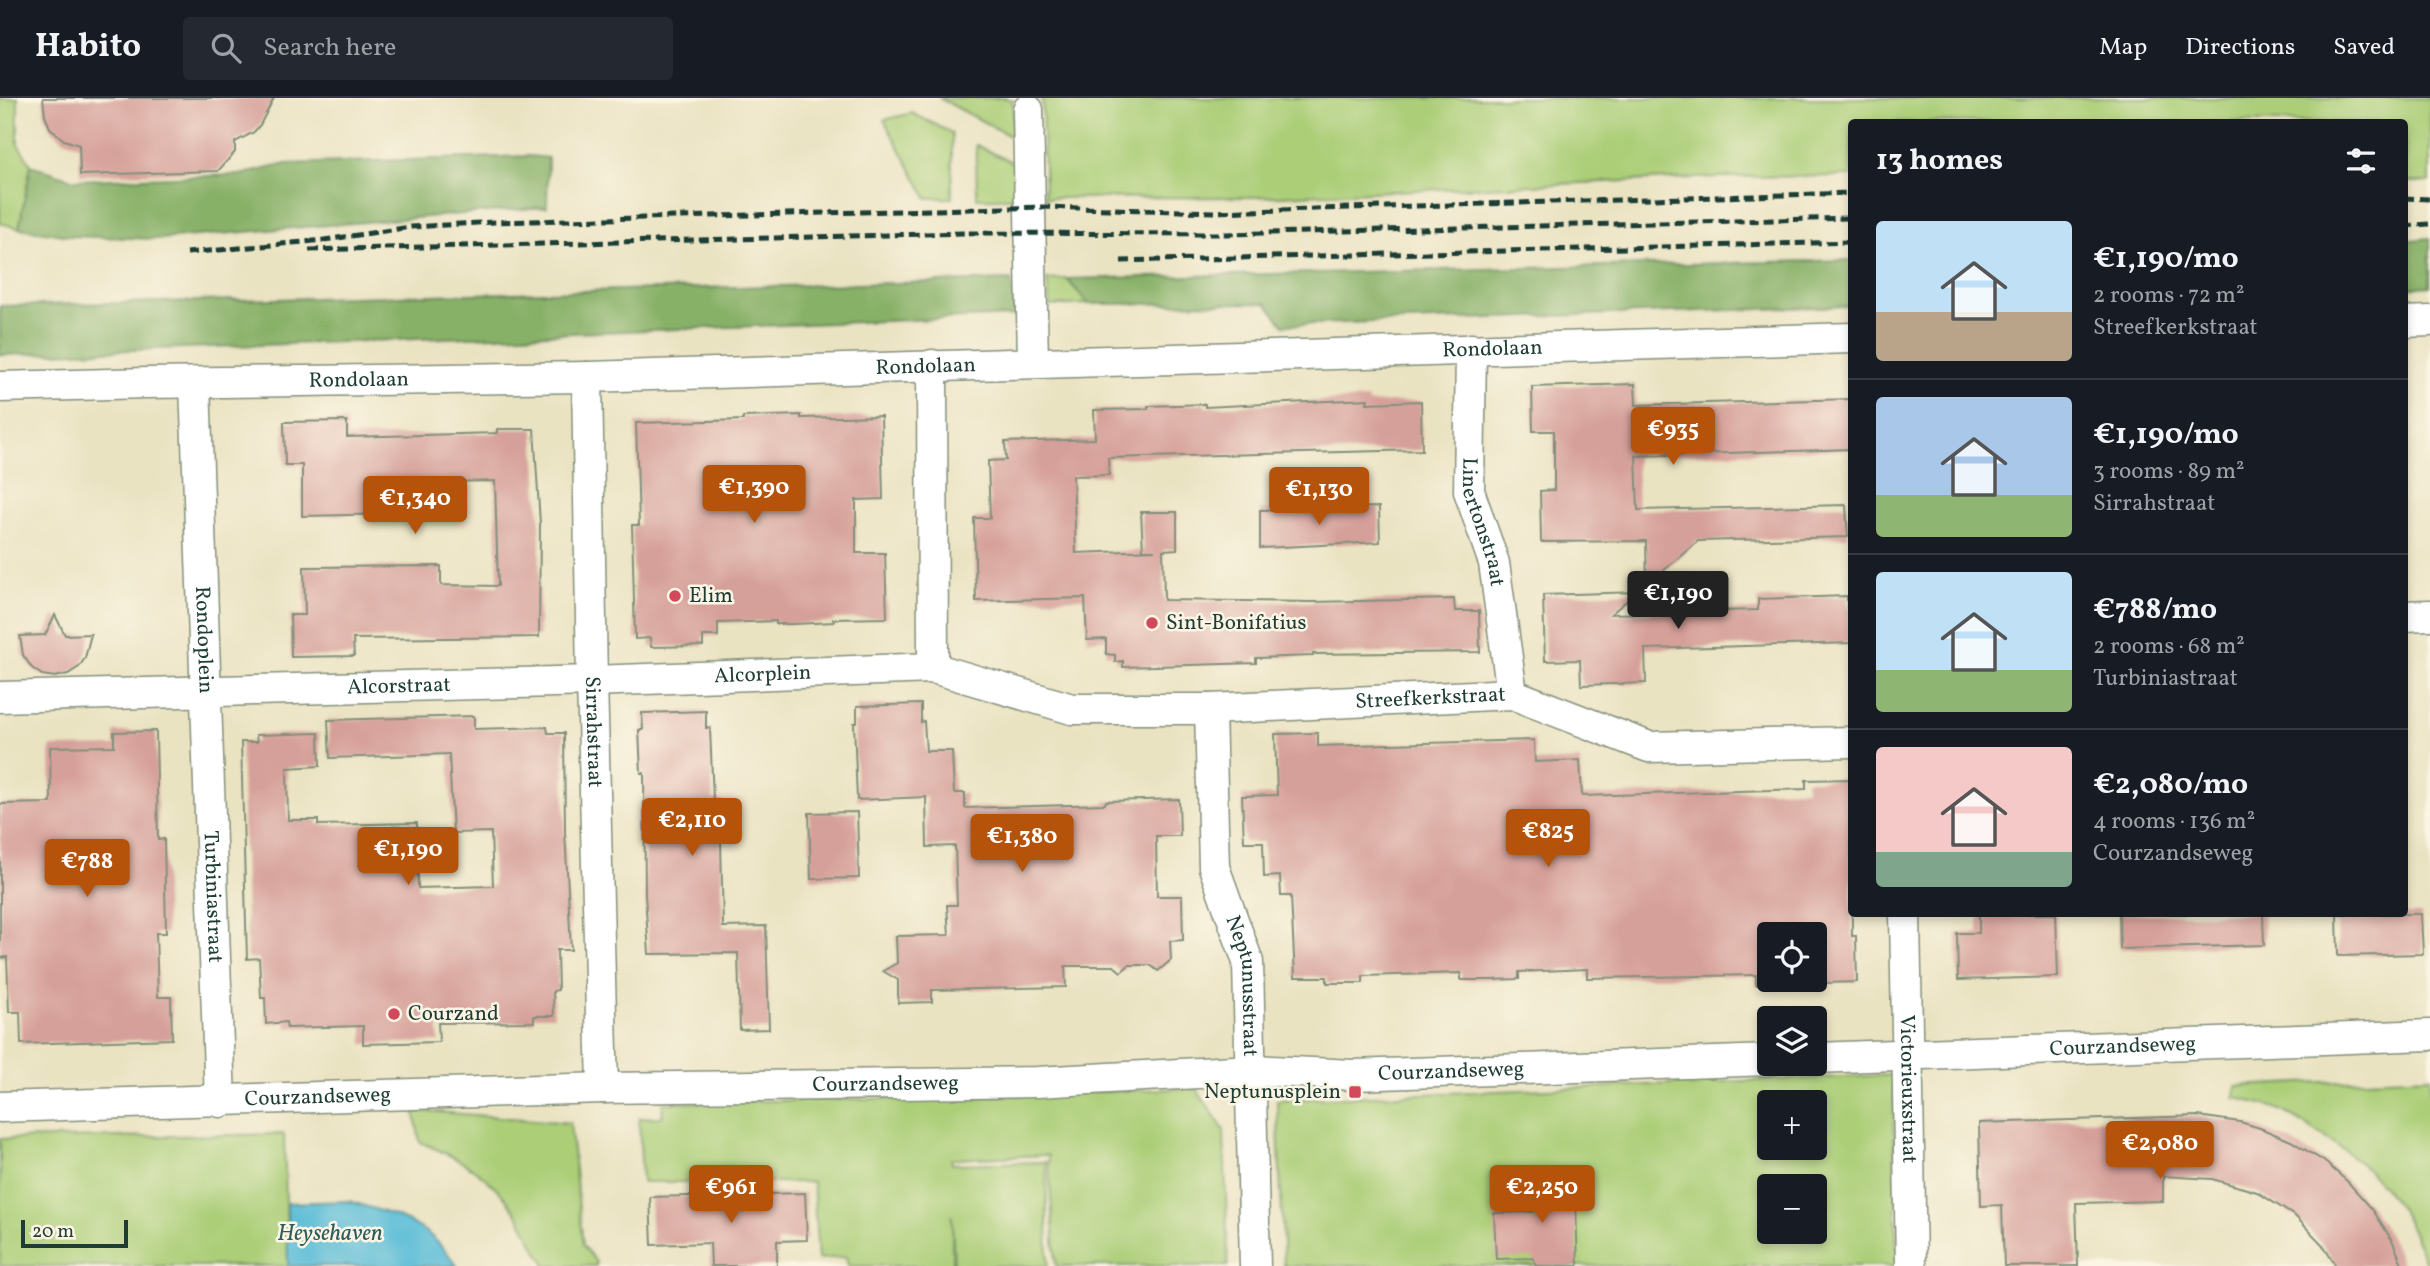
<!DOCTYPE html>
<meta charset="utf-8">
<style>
body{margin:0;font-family:Vollkorn,serif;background:#242831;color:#f1f3f6;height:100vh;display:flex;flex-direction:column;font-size:26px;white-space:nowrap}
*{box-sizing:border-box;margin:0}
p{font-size:23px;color:#9ea1a6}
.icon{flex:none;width:38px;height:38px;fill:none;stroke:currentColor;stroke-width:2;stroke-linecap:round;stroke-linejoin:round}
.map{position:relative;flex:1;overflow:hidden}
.sheet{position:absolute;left:1848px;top:21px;width:560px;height:798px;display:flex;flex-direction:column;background:#171b24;border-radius:7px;box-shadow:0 4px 10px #0003}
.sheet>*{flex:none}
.buttons{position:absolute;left:1757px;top:824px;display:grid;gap:14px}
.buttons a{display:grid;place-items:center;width:70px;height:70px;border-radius:7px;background:#171b24;box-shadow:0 4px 10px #0003;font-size:35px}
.scale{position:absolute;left:21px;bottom:18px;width:107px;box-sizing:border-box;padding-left:7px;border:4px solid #1f3d34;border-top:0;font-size:19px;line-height:24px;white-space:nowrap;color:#1f3d34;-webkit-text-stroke:5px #fcf5e5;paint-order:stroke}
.price{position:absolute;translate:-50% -60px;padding:0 16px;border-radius:7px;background:#b45309;color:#fff;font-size:23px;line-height:46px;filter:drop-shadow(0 2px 4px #0008)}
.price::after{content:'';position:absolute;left:50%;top:42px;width:21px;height:16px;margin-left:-10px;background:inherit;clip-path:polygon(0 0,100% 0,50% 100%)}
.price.active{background:#222;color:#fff}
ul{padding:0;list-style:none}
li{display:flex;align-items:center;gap:21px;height:175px;padding:0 28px}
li+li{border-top:2px solid #363941}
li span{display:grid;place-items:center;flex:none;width:196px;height:140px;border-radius:7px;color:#555}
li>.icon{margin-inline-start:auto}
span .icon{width:84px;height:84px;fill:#fffc;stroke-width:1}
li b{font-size:30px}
h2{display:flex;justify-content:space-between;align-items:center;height:84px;padding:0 28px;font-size:30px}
header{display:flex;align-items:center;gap:42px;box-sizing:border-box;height:98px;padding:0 35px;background:#171b24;border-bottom:2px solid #363941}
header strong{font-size:33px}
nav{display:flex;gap:38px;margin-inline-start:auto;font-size:24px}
.search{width:490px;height:63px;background:#242831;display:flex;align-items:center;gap:18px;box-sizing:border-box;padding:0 24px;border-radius:7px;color:#9ea1a6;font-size:26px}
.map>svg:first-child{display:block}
.green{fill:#abce77;stroke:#658656;stroke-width:2;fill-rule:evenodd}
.forest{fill:#88b168;stroke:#54774e;stroke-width:2}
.water{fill:#59bcd7;stroke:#3c7c86;stroke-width:2}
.building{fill:#d6a09a;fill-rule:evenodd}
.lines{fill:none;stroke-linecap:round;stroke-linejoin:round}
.minor-casing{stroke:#84907b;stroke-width:33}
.minor{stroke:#fff;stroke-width:30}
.rail{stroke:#1f3d34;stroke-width:5;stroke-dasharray:10 5;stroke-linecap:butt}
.poi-dot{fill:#d1495b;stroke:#fcf5e5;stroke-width:2.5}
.labels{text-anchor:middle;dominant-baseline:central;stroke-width:5;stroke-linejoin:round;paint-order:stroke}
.street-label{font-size:21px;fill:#1f3d34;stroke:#fcf5e5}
.poi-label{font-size:21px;fill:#1f3d34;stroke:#fcf5e5;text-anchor:start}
.water-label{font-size:23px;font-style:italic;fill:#2e5d5d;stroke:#fcf5e5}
</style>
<header>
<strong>Habito</strong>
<div class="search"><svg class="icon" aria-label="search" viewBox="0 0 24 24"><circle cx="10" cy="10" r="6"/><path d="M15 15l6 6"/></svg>Search here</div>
<nav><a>Map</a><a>Directions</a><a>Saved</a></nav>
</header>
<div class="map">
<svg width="2430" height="1168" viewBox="0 0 2430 1168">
<rect width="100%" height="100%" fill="#fcf5e5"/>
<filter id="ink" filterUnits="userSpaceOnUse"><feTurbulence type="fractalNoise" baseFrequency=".0143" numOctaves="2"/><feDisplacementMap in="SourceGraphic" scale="14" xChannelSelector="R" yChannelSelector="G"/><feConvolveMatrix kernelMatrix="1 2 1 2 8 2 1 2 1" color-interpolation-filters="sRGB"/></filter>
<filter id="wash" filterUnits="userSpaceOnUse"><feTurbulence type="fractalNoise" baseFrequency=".00686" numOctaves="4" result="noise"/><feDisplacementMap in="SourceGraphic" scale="28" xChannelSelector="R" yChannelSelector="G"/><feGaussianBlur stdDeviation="1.57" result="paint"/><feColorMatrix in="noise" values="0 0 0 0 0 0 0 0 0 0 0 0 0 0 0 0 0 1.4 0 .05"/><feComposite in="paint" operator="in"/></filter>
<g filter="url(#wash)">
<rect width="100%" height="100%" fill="#eae3c2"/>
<g class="green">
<path d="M 0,0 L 18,0 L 18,46 L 31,67 L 19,130 L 0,125 Z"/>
<path d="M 939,0 L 1006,0 L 1013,2 L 1012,39 Z"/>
<path d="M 1042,0 L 2430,0 L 2430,84 L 2405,84 L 2404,24 L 1852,24 L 1851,78 L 1721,79 L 1255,99 L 1045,100 Z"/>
<path d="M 912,15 L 952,35 L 952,100 L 927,100 L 884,22 Z"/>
<path d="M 976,47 L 1018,67 L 1019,100 L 977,100 Z"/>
<path d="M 1067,181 L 1088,206 L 1050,208 L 1047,182 Z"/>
<path d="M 1893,977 L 1897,1168 L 1284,1168 L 1277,1002 ZM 1769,1004 L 1815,1004 L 1815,1050 L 1769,1050 ZM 1769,1088 L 1815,1088 L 1815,1134 L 1769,1134 Z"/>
<path d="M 2430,979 L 2430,1168 L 2426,1168 C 2407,1105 2370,1066 2315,1033 C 2304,1026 2293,1018 2282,1013 C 2268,1006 2250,1003 2235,1000 L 2236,988 Z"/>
<path d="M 1196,990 L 1224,1032 L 1228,1168 L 1056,1168 L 1048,1057 L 951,1061 L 952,1066 L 1046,1064 L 1048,1168 L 954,1168 L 952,1117 L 952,1168 L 848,1168 L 846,1159 L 818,1161 L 813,1084 L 642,1084 L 639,1020 L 662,1019 L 663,1005 L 964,999 Z"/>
<path d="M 414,1012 L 570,1025 L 583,1147 L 596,1164 L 596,1168 L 545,1168 L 545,1164 C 533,1150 528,1133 518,1117 C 491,1077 463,1062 420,1044 Z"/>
<path d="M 284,1036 L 288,1168 L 0,1168 L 0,1041 Z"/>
</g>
<g class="forest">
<path d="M 529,58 L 548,60 L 547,109 L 159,141 L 69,138 L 19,130 L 31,67 L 74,82 L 240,77 L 286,66 Z"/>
<path d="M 2430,140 L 2430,188 L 2405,190 L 2405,143 Z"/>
<path d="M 1851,162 L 1851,208 L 1284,227 L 1266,205 L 1088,206 L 1067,181 Z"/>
<path d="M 1011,182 L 1015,218 L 0,257 L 0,208 Z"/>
</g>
<path class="water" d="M 349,1103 C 399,1119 427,1123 457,1168 L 288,1168 L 287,1105 Z"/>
<g id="blocks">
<g class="building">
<path d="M 43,0 L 274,0 L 260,27 L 254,34 L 235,44 L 235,54 L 218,73 L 80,77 L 79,47 L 64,42 L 50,30 L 45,18 Z"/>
<path d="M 1635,286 L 1636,307 L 1852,301 L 1852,351 L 1636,358 L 1638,412 L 1846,407 L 1848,439 L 1698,443 L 1647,487 L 1646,443 L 1541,444 L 1540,393 L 1554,392 L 1554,333 L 1533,333 L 1532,289 Z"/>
<path d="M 1368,301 L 1367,305 L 1421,303 L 1422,352 L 1108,360 L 1109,377 L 1073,378 L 1076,455 L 1155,452 L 1143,452 L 1141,414 L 1177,414 L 1177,451 L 1163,452 L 1164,502 L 1311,504 L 1454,501 L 1455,513 L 1479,513 L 1480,554 L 1313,556 L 1313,558 L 1256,560 L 1256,565 L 1123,569 L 1123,563 L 1115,564 L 1115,557 L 1106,556 L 1106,541 L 1087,542 L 1085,500 L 976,503 L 974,420 L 990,420 L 988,363 L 1006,362 L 1005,344 L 1095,341 L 1094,312 L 1148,311 L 1148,308 L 1205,306 L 1205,309 Z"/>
<path d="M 801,317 L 801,320 L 881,318 L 883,401 L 856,402 L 856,455 L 885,455 L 887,520 L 833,521 L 834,524 L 794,526 L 776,526 L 776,523 L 718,525 L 718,538 L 703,538 L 703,548 L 651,549 L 650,540 L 635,541 L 632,427 L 639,427 L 636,325 L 743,322 L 743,319 Z"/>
<path d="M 347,323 L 347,339 L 497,335 L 497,331 L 534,331 L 540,426 L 539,539 L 353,541 L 354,558 L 291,559 L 290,517 L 305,517 L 304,469 L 441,468 L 441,487 L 498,488 L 495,383 L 439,384 L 438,415 L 302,418 L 302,367 L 285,367 L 284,324 Z"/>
<path d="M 1379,409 L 1380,444 L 1260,450 L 1260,412 Z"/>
<path d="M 1637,494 L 1611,516 L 1758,512 L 1758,501 L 1847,498 L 1847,510 L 1852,510 L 1852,545 L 1645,551 L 1646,585 L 1581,587 L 1580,562 L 1545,563 L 1543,497 Z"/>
<path d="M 55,517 L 65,537 L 91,536 L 85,560 L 79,569 L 68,576 L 55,579 L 42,577 L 32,570 L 23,557 L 20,538 L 45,537 Z"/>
<path d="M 921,606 L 921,624 L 924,623 L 926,653 L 952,653 L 954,695 L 965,695 L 965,710 L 1105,706 L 1106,703 L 1179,701 L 1180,738 L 1156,738 L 1157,798 L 1182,798 L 1183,842 L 1170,843 L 1171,862 L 1158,873 L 1150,867 L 1129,867 L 1121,874 L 1114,868 L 1065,868 L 1066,889 L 932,892 L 932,904 L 898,905 L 898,882 L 883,873 L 897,865 L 896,838 L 949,837 L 947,807 L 957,807 L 955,748 L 927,749 L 926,699 L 857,702 L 854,625 L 857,625 L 857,608 Z"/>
<path d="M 706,613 L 706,630 L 710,630 L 713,702 L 720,702 L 723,829 L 766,828 L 769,931 L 740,932 L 738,855 L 649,856 L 645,797 L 644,675 L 641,675 L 639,632 L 643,632 L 642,615 Z"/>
<path d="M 474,618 L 474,631 L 547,629 L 548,635 L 564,635 L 565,733 L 571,852 L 557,852 L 558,892 L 553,893 L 554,918 L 534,918 L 534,924 L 438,925 L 439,944 L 363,946 L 363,928 L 287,930 L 286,924 L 266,926 L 265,900 L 261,900 L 259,860 L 247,861 L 241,644 L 257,644 L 256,637 L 319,635 L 320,668 L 287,670 L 288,722 L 318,722 L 318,727 L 417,725 L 418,790 L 493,788 L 491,734 L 453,735 L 449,656 L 330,660 L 328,622 Z"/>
<path d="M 156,633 L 158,742 L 164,741 L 166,835 L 156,835 L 158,899 L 171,899 L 172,941 L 21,946 L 20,914 L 9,914 L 7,859 L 0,860 L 0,706 L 51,705 L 50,649 L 114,648 L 114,634 Z"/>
<path d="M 1318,635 L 1318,648 L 1534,642 L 1535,664 L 1580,662 L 1582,698 L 1806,691 L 1806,682 L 1851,681 L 1852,838 L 1856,838 L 1857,884 L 1756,887 L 1756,877 L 1587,880 L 1587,871 L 1519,874 L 1519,881 L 1490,882 L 1461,882 L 1461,875 L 1363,878 L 1363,885 L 1327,885 L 1327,879 L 1295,879 L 1291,798 L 1281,798 L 1280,778 L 1264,779 L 1263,744 L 1244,744 L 1242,698 L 1277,697 L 1275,636 ZM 1769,836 L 1815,836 L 1815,882 L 1769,882 Z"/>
<path d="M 857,714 L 859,780 L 811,781 L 809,715 Z"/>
<path d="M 1979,816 L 2056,816 L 2058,879 L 1958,882 L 1957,835 L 1979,835 Z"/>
<path d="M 2119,816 L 2263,816 L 2264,847 L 2120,851 Z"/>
<path d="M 2337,816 L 2421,816 L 2423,856 L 2338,858 Z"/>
<path d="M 2198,1018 L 2240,1024 L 2260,1030 L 2291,1043 L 2325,1064 L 2347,1083 L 2373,1112 L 2393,1144 L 2403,1168 L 2336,1168 L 2322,1146 L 2296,1119 L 2257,1094 L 2212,1081 L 2163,1078 L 2163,1103 L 2076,1105 L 2078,1168 L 2004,1168 L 2002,1107 L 1981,1108 L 1979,1025 Z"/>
<path d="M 1575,1077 L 1578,1168 L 1536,1168 L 1533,1160 L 1496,1161 L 1494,1115 L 1533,1114 L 1532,1078 Z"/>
<path d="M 805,1095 L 807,1142 L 777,1143 L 777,1168 L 711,1168 L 710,1145 L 652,1147 L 650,1099 Z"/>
</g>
</g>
</g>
<g filter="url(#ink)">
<use href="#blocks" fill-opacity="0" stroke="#84907b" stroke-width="2"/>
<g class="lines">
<defs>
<g id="minor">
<path d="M 1028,12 L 1033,264"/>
<path d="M 2404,224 L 2430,223"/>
<path id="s1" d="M 1471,251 L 1469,393 L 1494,465 L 1512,596"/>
<path d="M 932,267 L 933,570"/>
<path id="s2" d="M 587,279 L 592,583 L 603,990"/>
<path id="s3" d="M 195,285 L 220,1004"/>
<path id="s4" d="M 0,289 L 147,285 L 587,279 L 1852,240"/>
<path d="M 2404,518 L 2430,517"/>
<path id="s5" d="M 0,599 L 592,583 L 933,570 L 1072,611 L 1210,611 L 1512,596 L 1649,649 L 1852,644"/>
<path id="s6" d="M 1210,611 L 1214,769 L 1248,864 L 1255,1168"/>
<path id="s7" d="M 1905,816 L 1911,1168"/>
<path id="s8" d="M 1815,960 L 2430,937"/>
<path id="s9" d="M 0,1009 L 603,990 L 1037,984 L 1252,972 L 1354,977 L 1769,962"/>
</g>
</defs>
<use href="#minor" class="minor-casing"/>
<use href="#minor" class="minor"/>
<g class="rail">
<path d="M 2404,100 L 2430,101"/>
<path d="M 2404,128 L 2430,126"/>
<path d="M 309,152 L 966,135 L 1226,136 L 1852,120"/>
<path d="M 187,155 L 324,142 L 411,129 L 495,124 L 1043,109 L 1215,114 L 1852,95"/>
<path d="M 1121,163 L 1852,144"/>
</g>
</g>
</g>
<g class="poi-dot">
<circle cx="675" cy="498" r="7"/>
<circle cx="1152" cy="525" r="7"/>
<circle cx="394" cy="916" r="7"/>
<rect x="1348" y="987" width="14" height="14" rx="3.5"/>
</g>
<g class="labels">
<g class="street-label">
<text stroke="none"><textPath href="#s4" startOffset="1493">Rondolaan</textPath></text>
<text stroke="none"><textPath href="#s4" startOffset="926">Rondolaan</textPath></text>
<text stroke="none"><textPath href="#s4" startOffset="359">Rondolaan</textPath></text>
<text stroke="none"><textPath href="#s1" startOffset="175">Linertonstraat</textPath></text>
<text stroke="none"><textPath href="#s3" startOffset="257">Rondoplein</textPath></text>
<text stroke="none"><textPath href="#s5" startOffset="763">Alcorplein</textPath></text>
<text stroke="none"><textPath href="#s5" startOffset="399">Alcorstraat</textPath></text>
<text stroke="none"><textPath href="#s5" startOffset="1437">Streefkerkstraat</textPath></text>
<text stroke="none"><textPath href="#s2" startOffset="355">Sirrahstraat</textPath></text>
<text stroke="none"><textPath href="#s3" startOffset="514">Turbiniastraat</textPath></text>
<text stroke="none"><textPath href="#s6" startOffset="282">Neptunusstraat</textPath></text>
<text stroke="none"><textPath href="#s8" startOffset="308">Courzandseweg</textPath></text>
<text stroke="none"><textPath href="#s9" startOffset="1452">Courzandseweg</textPath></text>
<text stroke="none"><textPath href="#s9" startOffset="886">Courzandseweg</textPath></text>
<text stroke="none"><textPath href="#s7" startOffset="175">Victorieuxstraat</textPath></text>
<text stroke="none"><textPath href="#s9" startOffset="318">Courzandseweg</textPath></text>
</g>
<g class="poi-label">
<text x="689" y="498">Elim</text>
<text x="1166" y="525">Sint-Bonifatius</text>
<text x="408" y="916">Courzand</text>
<text x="1341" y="994" text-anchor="end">Neptunusplein</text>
</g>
<g class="water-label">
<text x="330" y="1136">Heysehaven</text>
</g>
</g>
</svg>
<div class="buttons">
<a><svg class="icon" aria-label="locate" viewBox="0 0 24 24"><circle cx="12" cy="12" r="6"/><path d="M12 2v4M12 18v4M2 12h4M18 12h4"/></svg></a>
<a><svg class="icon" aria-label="layers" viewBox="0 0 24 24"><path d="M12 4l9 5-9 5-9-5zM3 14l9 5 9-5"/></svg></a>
<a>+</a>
<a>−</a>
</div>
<div class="scale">20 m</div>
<b class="price" style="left:1673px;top:369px">€935</b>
<b class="price" style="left:754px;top:427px">€1,390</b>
<b class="price" style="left:1319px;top:429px">€1,130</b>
<b class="price" style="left:415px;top:438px">€1,340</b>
<b class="price active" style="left:1678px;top:533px">€1,190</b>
<b class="price" style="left:692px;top:760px">€2,110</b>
<b class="price" style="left:1548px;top:771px">€825</b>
<b class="price" style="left:1022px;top:776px">€1,380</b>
<b class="price" style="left:408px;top:789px">€1,190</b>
<b class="price" style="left:87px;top:801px">€788</b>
<b class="price" style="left:2160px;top:1083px">€2,080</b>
<b class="price" style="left:731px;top:1127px">€961</b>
<b class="price" style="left:1542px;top:1127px">€2,250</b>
<section class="sheet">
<h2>13 homes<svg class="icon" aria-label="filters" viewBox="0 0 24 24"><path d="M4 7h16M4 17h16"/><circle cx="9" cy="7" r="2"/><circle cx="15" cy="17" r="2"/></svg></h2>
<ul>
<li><span style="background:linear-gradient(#bfe0f5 65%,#b9a48a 0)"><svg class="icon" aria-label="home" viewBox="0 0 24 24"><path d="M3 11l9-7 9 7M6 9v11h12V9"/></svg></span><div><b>€1,190/mo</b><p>2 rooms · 72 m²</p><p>Streefkerkstraat</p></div></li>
<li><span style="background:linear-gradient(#a9c7e8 70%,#8fb573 0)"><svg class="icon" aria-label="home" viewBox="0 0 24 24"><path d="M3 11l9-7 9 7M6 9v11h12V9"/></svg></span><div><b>€1,190/mo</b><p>3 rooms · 89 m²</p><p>Sirrahstraat</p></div></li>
<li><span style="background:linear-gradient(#bfe0f5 70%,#8fb573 0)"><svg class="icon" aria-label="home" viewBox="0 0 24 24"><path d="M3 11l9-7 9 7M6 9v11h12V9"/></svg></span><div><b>€788/mo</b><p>2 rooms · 68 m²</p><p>Turbiniastraat</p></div></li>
<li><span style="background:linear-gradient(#f6c9c9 75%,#7fa58c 0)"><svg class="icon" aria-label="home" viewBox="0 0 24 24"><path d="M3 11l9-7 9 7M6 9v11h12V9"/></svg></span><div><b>€2,080/mo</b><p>4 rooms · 136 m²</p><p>Courzandseweg</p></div></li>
</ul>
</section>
</div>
